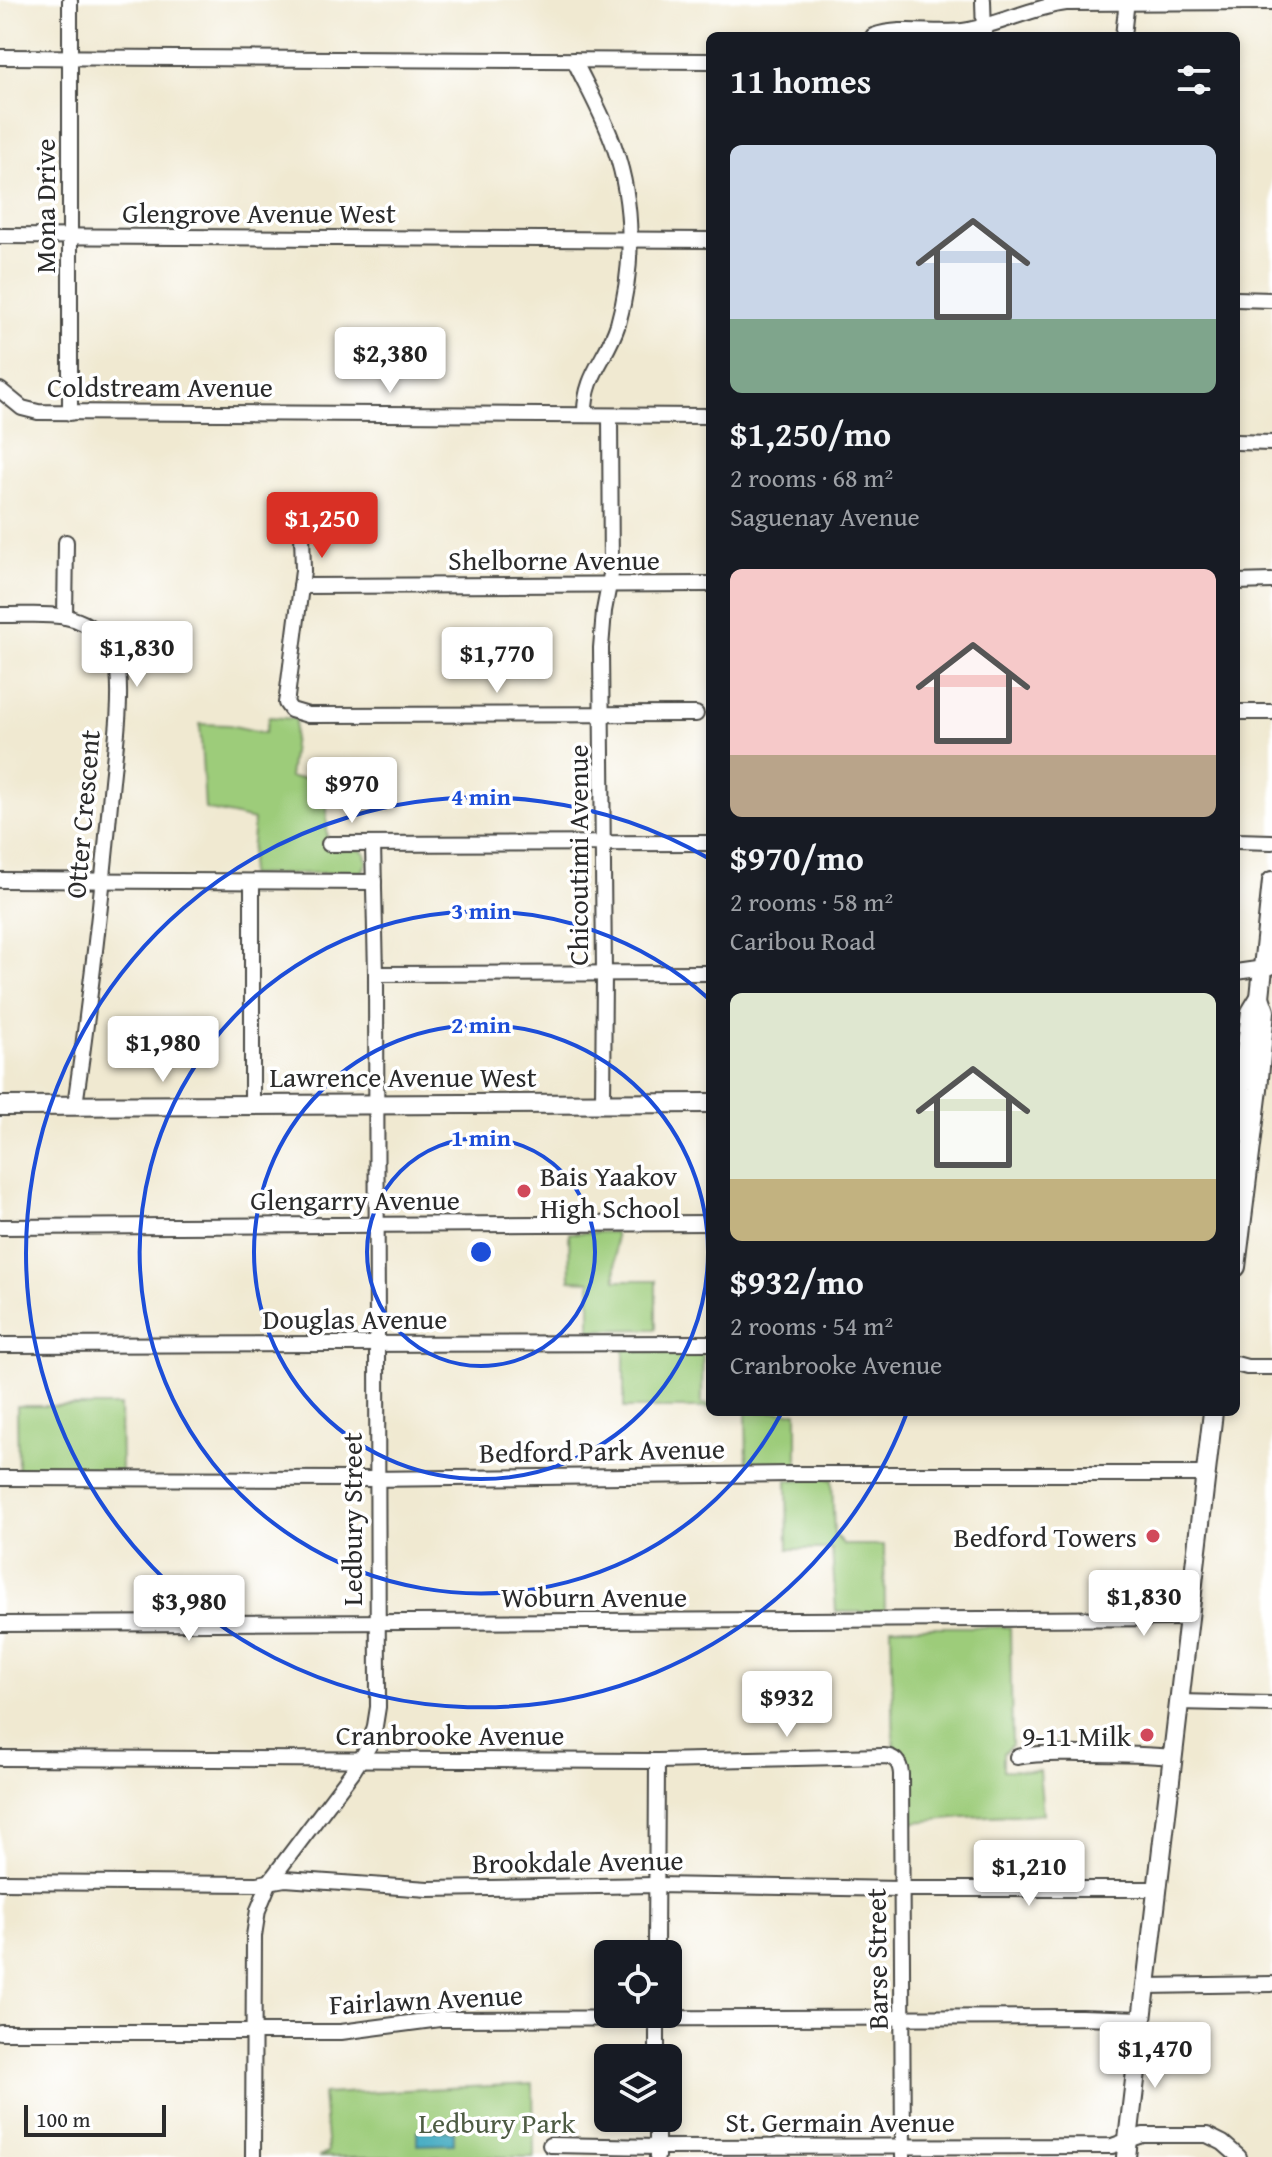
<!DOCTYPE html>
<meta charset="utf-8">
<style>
body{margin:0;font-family:"Gentium Book Plus",serif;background:#242831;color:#f1f3f6;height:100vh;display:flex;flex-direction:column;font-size:30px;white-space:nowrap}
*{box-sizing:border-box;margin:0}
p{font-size:26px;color:#9ea1a6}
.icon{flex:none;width:44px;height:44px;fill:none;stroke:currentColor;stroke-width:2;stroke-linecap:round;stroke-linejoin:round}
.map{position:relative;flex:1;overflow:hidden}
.panel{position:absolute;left:706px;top:32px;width:534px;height:1384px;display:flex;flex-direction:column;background:#171b24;border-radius:12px;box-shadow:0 4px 12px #0003}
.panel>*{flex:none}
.controls{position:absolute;left:594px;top:1940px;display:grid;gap:16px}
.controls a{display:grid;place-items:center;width:88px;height:88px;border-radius:12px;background:#171b24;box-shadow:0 4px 12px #0003;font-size:40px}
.scale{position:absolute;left:24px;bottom:20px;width:142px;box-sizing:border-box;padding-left:8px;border:4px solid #2b2b2b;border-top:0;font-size:22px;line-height:28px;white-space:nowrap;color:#2b2b2b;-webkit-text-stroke:6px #fff;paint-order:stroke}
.price{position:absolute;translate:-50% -68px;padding:0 18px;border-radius:8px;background:#fff;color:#222;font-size:26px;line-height:52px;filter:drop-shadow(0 2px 4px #0008)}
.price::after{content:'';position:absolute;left:50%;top:48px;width:24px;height:18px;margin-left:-12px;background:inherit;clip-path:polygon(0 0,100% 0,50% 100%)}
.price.on{background:#d93025;color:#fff}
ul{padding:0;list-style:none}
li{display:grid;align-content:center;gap:16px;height:424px;padding:0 24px}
li span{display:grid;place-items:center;height:248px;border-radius:12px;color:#555}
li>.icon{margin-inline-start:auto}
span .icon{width:144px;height:144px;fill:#fffc;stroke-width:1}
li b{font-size:34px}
h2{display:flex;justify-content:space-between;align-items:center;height:96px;padding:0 24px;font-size:34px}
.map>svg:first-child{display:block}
.green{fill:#9dcc7a;stroke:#647c52;stroke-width:2}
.water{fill:#42aac1;stroke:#366a76;stroke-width:2}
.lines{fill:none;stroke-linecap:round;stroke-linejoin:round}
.minor-casing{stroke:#494844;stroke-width:18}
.major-casing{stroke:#494844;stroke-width:22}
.minor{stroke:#fff;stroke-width:14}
.major{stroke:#fff;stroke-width:18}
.ring{fill:none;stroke:#1d4ed8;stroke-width:4}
.poi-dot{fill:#d1495b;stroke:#fff;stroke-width:3}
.labels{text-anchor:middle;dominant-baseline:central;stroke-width:7;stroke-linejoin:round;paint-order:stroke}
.street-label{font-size:28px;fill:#2b2b2b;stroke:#fff}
.poi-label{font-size:28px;fill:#2b2b2b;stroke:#fff;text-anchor:end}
.park-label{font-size:28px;fill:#4d5b43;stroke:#fff}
.centre{fill:#1d4ed8;stroke:#fff;stroke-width:4}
.ring-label{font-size:24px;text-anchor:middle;font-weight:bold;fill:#1d4ed8;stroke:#fff;stroke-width:7;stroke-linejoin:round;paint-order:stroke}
</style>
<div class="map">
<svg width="1272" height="2157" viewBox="0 0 1272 2157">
<rect width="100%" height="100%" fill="#fff"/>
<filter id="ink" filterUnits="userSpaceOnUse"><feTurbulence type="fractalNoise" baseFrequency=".0125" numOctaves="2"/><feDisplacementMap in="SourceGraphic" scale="16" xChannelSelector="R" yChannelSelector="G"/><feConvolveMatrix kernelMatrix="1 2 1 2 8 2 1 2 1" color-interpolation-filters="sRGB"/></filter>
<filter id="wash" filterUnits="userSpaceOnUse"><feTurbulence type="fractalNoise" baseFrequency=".006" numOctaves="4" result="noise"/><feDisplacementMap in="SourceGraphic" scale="32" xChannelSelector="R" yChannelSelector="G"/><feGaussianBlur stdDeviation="1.8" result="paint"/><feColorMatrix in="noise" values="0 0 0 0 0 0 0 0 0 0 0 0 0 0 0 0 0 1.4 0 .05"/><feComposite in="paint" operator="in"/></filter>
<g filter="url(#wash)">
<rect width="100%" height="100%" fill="#f0e9d1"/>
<g class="green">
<path d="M 269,717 L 296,719 L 289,778 L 327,778 L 327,849 L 361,850 L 365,853 L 367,862 L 362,872 L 249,875 L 254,820 L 205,809 L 200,724 L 229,725 L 265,733 Z"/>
<path d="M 615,1232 L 616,1280 L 656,1280 L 656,1329 L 590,1330 L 590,1281 L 570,1280 L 569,1233 Z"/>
<path d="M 624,1349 L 703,1349 L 702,1404 L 710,1405 L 710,1408 L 624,1408 Z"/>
<path d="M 17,1406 L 120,1406 L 121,1471 L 18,1471 Z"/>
<path d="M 746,1412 L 797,1412 L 797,1467 L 747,1468 Z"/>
<path d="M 832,1479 L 834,1534 L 844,1545 L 884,1545 L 885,1612 L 836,1612 L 832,1549 L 788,1549 L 787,1480 Z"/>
<path d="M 891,1627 L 1010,1627 L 1012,1745 L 1003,1753 L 1003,1770 L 1039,1771 L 1043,1814 L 964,1817 L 907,1823 L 908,1761 L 902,1754 L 894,1749 Z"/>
<path d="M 533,2084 L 534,2157 L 318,2157 L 328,2153 L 323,2094 Z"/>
</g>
<path class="water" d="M 417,2130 L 454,2131 L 454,2144 L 417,2145 Z"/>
</g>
<g filter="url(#ink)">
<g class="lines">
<defs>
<g id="minor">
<path d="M 983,0 L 984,36"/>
<path d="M 873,36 C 904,25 937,36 968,30 C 1002,24 1032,7 1066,3 L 1272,2"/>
<path d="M 1123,36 L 1127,0"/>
<path d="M 0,57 L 710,61"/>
<path d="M 574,60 C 588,89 605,118 615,149 C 634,204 634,268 618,324 C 607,359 584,375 585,415"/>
<path d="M 0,236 L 710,240"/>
<path d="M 1236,299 L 1272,300"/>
<path d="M 0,390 L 22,408 L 38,412 L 710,416"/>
<path d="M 70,413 L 70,0"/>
<path d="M 1236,442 L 1272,443"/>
<path d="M 302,533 L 303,571 L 287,697 L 286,703 L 291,710 L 308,715 L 696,714"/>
<path d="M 1236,582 L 1272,581"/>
<path d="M 301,586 L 710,584"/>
<path d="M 0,615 C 33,616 73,608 98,634 C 107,643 117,659 118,671 C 122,707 114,755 111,792 C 102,897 90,1001 75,1105"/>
<path d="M 65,617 L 66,542"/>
<path d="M 1236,712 L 1272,712"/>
<path d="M 1236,841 L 1272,842"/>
<path d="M 329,844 L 710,843"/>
<path d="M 0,880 L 374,882"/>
<path d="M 252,883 L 252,1104"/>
<path d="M 1236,972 L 1271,967"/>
<path d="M 376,974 L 710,973"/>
<path d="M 603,1103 L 604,974 L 601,648 L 604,611 L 611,574 L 610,416"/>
<path d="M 0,1227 L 710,1223"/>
<path d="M 0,1345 L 710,1343"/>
<path d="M 1236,1364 L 1247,1367 L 1272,1367"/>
<path d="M 0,1478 L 367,1479 L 791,1474 L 1205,1474"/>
<path d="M 0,1624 L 1189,1618"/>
<path d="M 1178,1702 L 1272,1704"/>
<path d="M 1017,1757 C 1040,1752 1064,1754 1088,1754 C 1116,1754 1143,1754 1171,1757"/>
<path d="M 0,1758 L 657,1761 L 884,1756 C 896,1757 900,1763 901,1774 L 903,2157"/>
<path d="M 0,1882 L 257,1884 L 285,1879 L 428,1889 L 655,1885 L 901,1889 L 1157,1889"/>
<path d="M 656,1954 L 657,1761"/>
<path d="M 1146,1986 L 1272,1984"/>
<path d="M 657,2014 L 657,2058"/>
<path d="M 0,2032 L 341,2032 L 440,2019 L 1081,2017 L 1142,2019"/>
<path d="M 657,2118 L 657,2157"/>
<path d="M 550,2145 L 658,2147 L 1112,2146 L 1143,2135 L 1207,2135 L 1223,2143 L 1239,2157"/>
<path d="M 253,2157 L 254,1936 L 258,1910 L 270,1881 L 353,1771 L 369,1746 L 375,1726 L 378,1707 L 376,974 L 373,845"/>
</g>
<g id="major">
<path d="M 0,1106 L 710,1103"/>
<path d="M 1236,1131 L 1251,1012 L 1260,997 L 1272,881"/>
<path d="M 1236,1267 L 1258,1089 L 1265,1011 L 1260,997"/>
<path d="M 1126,2157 L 1213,1412"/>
</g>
</defs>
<use href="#minor" class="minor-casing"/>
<use href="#major" class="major-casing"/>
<use href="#minor" class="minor"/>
<use href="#major" class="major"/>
</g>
</g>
<g class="ring">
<circle cx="481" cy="1252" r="114"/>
<circle cx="481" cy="1252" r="227"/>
<path d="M782 1412A341 341 0 1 1 709 999"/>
<path d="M906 1415A455 455 0 1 1 708 858"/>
</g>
<g class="poi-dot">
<circle cx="524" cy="1191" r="8"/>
<circle cx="1153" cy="1536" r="8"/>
<circle cx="1147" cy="1735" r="8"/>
</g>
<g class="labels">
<g class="street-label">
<text transform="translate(44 206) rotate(-90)">Mona Drive</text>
<text x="259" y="212">Glengrove Avenue West</text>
<text x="160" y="386">Coldstream Avenue</text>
<text x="554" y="559">Shelborne Avenue</text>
<text transform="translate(82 814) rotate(-85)">Otter Crescent</text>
<text transform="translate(577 855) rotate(-90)">Chicoutimi Avenue</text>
<text x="403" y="1076">Lawrence Avenue West</text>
<text x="355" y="1199">Glengarry Avenue</text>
<text x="355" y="1318">Douglas Avenue</text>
<text transform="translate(602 1450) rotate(-1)">Bedford Park Avenue</text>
<text transform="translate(351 1519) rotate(-90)">Ledbury Street</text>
<text x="594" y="1596">Woburn Avenue</text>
<text x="450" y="1734">Cranbrooke Avenue</text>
<text transform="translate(578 1861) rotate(-1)">Brookdale Avenue</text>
<text transform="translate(876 1959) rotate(-91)">Barse Street</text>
<text transform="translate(426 1999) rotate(-3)">Fairlawn Avenue</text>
<text x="840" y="2121">St. Germain Avenue</text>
</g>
<g class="poi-label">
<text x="540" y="1175" text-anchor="start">Bais Yaakov<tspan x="540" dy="32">High School</tspan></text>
<text x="1137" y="1536">Bedford Towers</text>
<text x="1131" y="1735">9-11 Milk</text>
</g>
<g class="park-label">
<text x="497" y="2122">Ledbury Park</text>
</g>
</g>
<circle cx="481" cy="1252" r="12" class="centre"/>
<g class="ring-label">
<text x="481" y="805">4 min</text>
<text x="481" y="919">3 min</text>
<text x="481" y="1033">2 min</text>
<text x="481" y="1146">1 min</text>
</g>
</svg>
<div class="controls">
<a><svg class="icon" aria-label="locate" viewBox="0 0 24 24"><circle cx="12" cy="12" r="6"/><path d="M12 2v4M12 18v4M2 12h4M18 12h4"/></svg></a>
<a><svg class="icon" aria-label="layers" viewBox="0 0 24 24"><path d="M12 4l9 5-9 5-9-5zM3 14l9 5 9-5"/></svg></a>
</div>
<div class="scale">100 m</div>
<b class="price" style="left:390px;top:395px">$2,380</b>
<b class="price on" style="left:322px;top:560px">$1,250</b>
<b class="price" style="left:137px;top:689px">$1,830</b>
<b class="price" style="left:497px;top:695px">$1,770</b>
<b class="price" style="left:352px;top:825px">$970</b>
<b class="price" style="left:163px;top:1084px">$1,980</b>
<b class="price" style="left:1144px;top:1638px">$1,830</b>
<b class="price" style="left:189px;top:1643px">$3,980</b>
<b class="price" style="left:787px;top:1739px">$932</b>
<b class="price" style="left:1029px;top:1908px">$1,210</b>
<b class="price" style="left:1155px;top:2090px">$1,470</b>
<section class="panel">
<h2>11 homes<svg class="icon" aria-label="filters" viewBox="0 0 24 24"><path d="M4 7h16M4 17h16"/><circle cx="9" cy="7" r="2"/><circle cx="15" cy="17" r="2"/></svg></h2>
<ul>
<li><span style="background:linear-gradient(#c9d6e8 70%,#7fa58c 0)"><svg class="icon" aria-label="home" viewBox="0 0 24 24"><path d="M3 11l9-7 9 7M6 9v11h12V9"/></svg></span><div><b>$1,250/mo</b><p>2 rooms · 68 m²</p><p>Saguenay Avenue</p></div></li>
<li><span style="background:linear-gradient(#f6c9c9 75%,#b9a48a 0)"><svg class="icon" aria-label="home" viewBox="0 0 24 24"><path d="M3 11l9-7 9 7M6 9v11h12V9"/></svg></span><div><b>$970/mo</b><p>2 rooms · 58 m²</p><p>Caribou Road</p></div></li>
<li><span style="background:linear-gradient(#dfe7d0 75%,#c2b280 0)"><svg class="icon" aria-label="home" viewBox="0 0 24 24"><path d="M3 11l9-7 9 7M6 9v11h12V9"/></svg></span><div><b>$932/mo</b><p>2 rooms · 54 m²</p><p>Cranbrooke Avenue</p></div></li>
</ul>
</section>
</div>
